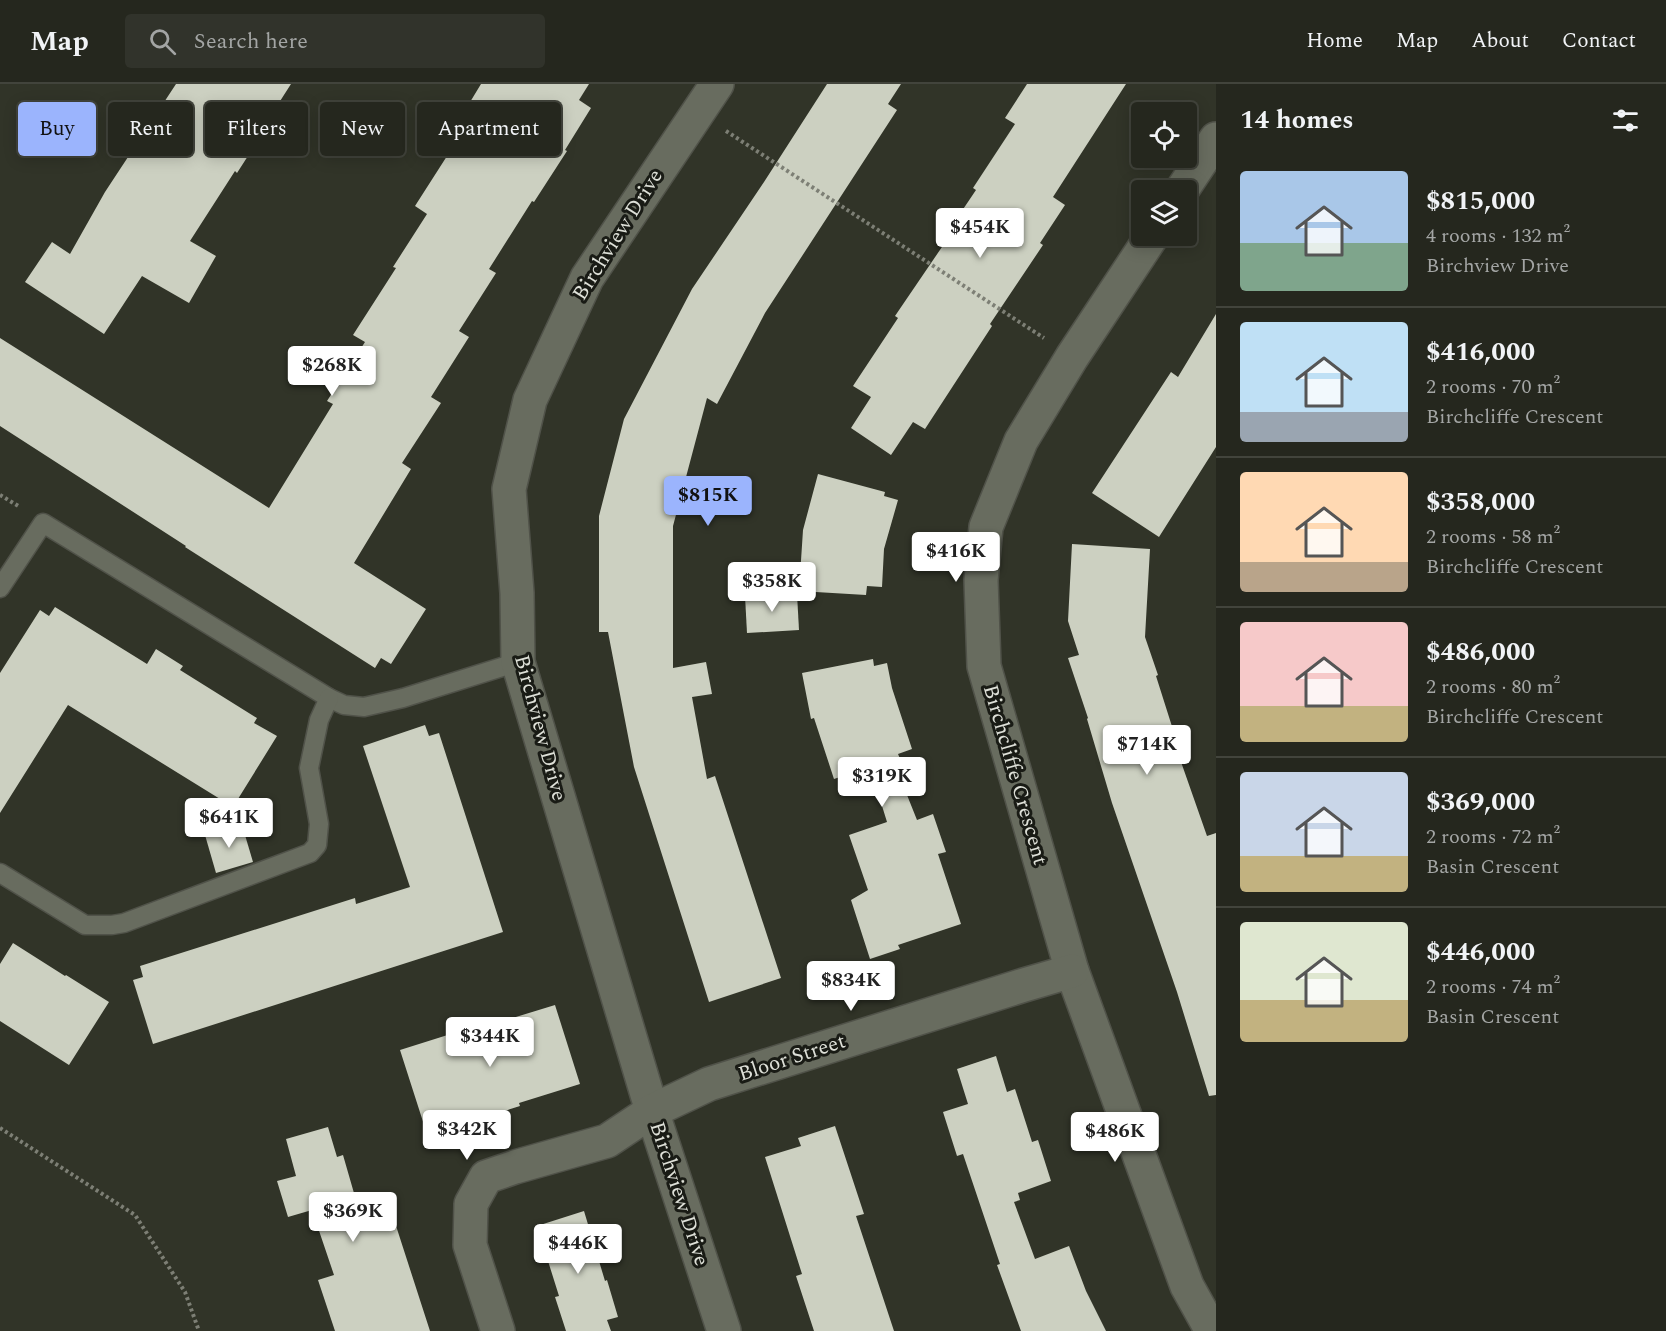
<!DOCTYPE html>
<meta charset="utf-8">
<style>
body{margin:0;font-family:Spectral,serif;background:#31332b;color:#f1f3f6;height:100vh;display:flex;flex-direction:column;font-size:22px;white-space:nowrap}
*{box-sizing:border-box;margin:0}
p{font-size:20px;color:#a3a5a4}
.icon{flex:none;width:33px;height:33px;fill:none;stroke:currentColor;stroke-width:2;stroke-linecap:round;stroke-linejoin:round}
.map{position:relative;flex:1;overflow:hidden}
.panel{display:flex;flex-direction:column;background:#25271e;width:450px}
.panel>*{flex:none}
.top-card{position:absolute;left:18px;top:18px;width:570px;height:54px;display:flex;gap:12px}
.tools{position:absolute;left:1131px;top:18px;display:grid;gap:12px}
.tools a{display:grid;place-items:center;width:66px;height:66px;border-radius:6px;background:#25271e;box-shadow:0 3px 15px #0003,0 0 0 2px #42443c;font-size:30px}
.price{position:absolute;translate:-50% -51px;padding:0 14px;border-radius:6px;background:#fff;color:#222;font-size:20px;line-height:39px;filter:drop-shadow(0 2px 3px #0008)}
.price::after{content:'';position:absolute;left:50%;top:36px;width:18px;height:14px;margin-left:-9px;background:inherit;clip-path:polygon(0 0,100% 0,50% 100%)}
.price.current{background:#9bb4fd;color:#111}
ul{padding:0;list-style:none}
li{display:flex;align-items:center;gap:18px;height:150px;padding:0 24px}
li+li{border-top:2px solid #42443c}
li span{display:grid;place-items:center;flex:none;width:168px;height:120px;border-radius:6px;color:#555}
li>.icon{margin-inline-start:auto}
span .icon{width:72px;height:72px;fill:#fffc;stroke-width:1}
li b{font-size:26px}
h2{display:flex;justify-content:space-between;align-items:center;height:72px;padding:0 24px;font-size:26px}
.chip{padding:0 21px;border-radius:6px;background:#25271e;box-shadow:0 3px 15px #0003,0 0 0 2px #42443c;font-size:21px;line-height:54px}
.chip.current{background:#9bb4fd;color:#111}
header{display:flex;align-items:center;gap:36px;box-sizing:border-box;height:84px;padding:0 30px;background:#25271e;border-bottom:2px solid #42443c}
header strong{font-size:28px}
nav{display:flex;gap:33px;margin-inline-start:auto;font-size:21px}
.search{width:420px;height:54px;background:#31332b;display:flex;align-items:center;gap:15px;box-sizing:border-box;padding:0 21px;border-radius:6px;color:#a3a5a4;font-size:22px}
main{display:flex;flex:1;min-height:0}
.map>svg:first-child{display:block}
.building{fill:#ccd0c1}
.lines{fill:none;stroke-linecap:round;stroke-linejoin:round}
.service-casing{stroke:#505249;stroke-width:21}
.minor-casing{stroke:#505249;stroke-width:36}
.path{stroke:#7d7f75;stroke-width:4;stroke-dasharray:3 3;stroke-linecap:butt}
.service{stroke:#686c5f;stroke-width:18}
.minor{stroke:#686c5f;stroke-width:33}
.labels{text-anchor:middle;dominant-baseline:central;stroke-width:6;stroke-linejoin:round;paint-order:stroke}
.street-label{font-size:21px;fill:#dee0d8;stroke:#191b15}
</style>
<header>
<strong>Map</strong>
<div class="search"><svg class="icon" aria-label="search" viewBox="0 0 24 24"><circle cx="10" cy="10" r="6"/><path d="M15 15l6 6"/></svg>Search here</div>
<nav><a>Home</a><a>Map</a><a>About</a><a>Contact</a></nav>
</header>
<main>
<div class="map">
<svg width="1216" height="1247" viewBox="0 0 1216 1247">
<rect width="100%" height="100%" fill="#313428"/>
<g class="building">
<path d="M 176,0 L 291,0 L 266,39 L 268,41 L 237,89 L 235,87 L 190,157 L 216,172 L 189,219 L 142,192 L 104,250 L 25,198 L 52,158 L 70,170 L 105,108 Z"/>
<path d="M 481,0 L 589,0 L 579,16 L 591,24 L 565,66 L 567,67 L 534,118 L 532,117 L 489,185 L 496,189 L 459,247 L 469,253 L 431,313 L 441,319 L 402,379 L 411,385 L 354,479 L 426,525 L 391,580 L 381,574 L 375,584 L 185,463 L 186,462 L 0,342 L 0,254 L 269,424 L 333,320 L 327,317 L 365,258 L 353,251 L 396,184 L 393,183 L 427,130 L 415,122 L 472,33 L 464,28 Z"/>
<path d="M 827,0 L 901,0 L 888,20 L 897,26 L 765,229 L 717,320 L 707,314 L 673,442 L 673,584 L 706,578 L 712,610 L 692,613 L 707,695 L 715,692 L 781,894 L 709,918 L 634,683 L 608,548 L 599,548 L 599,432 L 624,335 L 692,205 L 764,98 Z"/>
<path d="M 1027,0 L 1126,0 L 1053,113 L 1065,121 L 1040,159 L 1043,161 L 990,240 L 992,242 L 925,345 L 913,338 L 891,371 L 851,344 L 871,313 L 853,302 L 898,234 L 895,232 L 944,160 L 941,158 L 976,106 L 973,104 L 1015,40 L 1005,34 Z"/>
<path d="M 1216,230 L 1216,363 L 1159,453 L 1092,409 L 1171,288 L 1178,293 Z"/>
<path d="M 818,390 L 885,408 L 884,412 L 898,416 L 884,465 L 882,503 L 867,502 L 866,511 L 799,507 L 803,446 Z"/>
<path d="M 1072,460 L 1150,465 L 1145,553 L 1158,591 L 1156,592 L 1182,674 L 1180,675 L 1207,752 L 1216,749 L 1216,1011 L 1209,1012 L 1177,908 L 1112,719 L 1087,635 L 1088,634 L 1068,574 L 1079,571 L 1068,537 Z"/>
<path d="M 797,510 L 799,546 L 747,549 L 745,512 Z"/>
<path d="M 55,523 L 147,580 L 156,565 L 183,582 L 180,586 L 257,634 L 254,639 L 277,652 L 233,723 L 68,621 L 0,729 L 0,589 L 40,526 L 49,532 Z"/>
<path d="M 873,575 L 874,582 L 887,579 L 892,604 L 912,665 L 898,670 L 902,679 L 895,681 L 917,736 L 933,730 L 946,768 L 938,770 L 961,840 L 898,861 L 900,865 L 870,875 L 851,816 L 868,806 L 849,751 L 887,738 L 870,683 L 834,695 L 814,634 L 811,635 L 802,589 Z"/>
<path d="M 425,641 L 429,652 L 439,649 L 503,848 L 153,960 L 133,896 L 143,893 L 140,882 L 355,814 L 356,820 L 410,803 L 363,662 Z"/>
<path d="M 242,741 L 253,778 L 216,789 L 205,751 Z"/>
<path d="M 13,859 L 65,892 L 66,891 L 109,918 L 69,981 L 0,937 L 0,880 Z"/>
<path d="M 555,921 L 580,1000 L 519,1019 L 520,1022 L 476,1036 L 474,1031 L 426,1047 L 400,966 L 492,937 L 493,940 Z"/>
<path d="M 996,972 L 1007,1008 L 1015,1005 L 1032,1058 L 1038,1056 L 1051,1097 L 1018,1109 L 1020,1116 L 1014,1118 L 1035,1175 L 1069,1162 L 1086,1207 L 1106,1247 L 1021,1247 L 997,1181 L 1000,1180 L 963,1070 L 957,1072 L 943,1028 L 968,1020 L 957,985 Z"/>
<path d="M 835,1042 L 864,1130 L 856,1132 L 894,1247 L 814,1247 L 796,1192 L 802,1190 L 765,1073 L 801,1062 L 798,1054 Z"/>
<path d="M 328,1043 L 337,1073 L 343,1071 L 358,1123 L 387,1114 L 430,1247 L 335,1247 L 318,1196 L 334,1191 L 312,1126 L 288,1133 L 277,1097 L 296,1092 L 286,1055 Z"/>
<path d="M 584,1127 L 605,1197 L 607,1196 L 618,1233 L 607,1236 L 611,1247 L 566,1247 L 555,1213 L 559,1212 L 537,1142 Z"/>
</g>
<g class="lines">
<defs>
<g id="service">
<path d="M 0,504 L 43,439 L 329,614 L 344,621 L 364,623 L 403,614 L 518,578"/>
<path d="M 0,789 L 85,841 L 112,841 L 124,839 L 310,769 L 317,761 L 319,740 L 309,684 L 319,636 L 329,614"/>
</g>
<g id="minor">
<path d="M 717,0 L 587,194 L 530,316 L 509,405 L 517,509 L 518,578 L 652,1027 L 724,1247"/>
<path d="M 1182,106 L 1216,55"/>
<path d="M 1152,152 L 1072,273 L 1021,357 L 986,443 L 981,496 L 984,582 L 1072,887 L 1187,1202 L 1212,1247"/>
<path d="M 498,1247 L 470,1161 L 471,1120 L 486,1093 L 515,1083 L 607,1057 L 652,1027 L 709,1000 L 1024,901 L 1072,887"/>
</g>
</defs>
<use href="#service" class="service-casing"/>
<use href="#minor" class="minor-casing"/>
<g class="path">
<path d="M 726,47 L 1044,254"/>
<path d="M 0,411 L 20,423"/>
<path d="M 0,1044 L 135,1131 L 185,1208 L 199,1247"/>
</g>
<use href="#service" class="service"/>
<use href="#minor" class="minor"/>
</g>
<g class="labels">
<g class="street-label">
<text transform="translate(618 151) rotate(-58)">Birchview Drive</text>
<text transform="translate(540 644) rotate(75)">Birchview Drive</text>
<text transform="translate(1015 691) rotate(74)">Birchcliffe Crescent</text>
<text transform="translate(792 974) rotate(-18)">Bloor Street</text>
<text transform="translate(679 1110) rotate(72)">Birchview Drive</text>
</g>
</g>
</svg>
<div class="tools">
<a><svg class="icon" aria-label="locate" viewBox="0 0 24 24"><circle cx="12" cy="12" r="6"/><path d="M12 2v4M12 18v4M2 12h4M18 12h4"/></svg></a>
<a><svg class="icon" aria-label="layers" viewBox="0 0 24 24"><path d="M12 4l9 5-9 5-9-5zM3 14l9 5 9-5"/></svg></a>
</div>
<b class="price" style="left:980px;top:175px">$454K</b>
<b class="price" style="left:332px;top:313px">$268K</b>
<b class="price current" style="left:708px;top:443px">$815K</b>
<b class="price" style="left:956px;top:499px">$416K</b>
<b class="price" style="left:772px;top:529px">$358K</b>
<b class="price" style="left:1147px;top:692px">$714K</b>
<b class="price" style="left:882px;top:724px">$319K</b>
<b class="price" style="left:229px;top:765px">$641K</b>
<b class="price" style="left:851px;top:928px">$834K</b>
<b class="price" style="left:490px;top:984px">$344K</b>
<b class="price" style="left:467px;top:1077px">$342K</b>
<b class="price" style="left:1115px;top:1079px">$486K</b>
<b class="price" style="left:353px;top:1159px">$369K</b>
<b class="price" style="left:578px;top:1191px">$446K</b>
<div class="top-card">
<a class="chip current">Buy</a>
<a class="chip">Rent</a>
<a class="chip">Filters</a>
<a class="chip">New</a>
<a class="chip">Apartment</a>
</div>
</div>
<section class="panel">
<h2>14 homes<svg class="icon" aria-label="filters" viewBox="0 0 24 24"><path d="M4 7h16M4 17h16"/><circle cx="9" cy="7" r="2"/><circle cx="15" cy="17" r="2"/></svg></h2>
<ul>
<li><span style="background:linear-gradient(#a9c7e8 60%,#7fa58c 0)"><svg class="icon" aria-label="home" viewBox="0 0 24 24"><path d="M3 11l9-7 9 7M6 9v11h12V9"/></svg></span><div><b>$815,000</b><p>4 rooms · 132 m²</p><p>Birchview Drive</p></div></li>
<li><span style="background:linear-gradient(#bfe0f5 75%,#9aa5b1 0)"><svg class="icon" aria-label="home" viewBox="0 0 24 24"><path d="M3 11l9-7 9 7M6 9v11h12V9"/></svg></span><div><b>$416,000</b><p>2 rooms · 70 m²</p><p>Birchcliffe Crescent</p></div></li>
<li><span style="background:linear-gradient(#ffd9b3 75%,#b9a48a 0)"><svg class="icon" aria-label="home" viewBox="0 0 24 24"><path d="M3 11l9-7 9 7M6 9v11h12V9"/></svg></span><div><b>$358,000</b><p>2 rooms · 58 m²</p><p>Birchcliffe Crescent</p></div></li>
<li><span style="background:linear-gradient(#f6c9c9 70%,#c2b280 0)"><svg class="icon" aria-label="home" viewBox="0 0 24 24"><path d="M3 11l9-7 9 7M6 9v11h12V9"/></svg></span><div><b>$486,000</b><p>2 rooms · 80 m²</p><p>Birchcliffe Crescent</p></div></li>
<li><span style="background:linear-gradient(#c9d6e8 70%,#c2b280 0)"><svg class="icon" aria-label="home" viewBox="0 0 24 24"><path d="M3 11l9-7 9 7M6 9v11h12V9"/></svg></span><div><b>$369,000</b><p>2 rooms · 72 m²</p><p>Basin Crescent</p></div></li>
<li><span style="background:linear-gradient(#dfe7d0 65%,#c2b280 0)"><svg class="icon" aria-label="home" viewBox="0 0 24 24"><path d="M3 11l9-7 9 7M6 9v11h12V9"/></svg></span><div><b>$446,000</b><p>2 rooms · 74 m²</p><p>Basin Crescent</p></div></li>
</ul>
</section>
</main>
